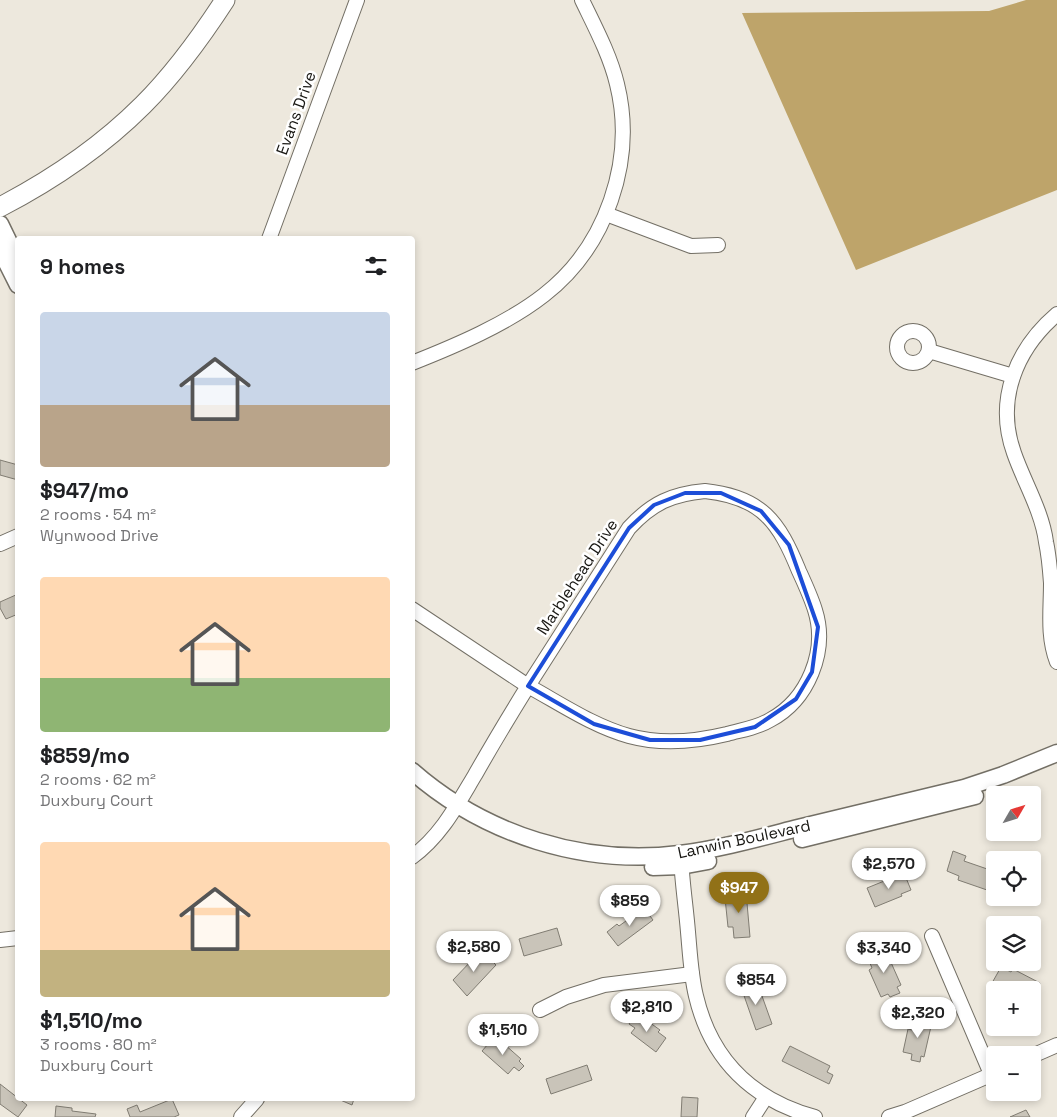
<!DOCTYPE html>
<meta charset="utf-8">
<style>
body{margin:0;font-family:"Space Grotesk",sans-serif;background:#f6f6f6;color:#202124;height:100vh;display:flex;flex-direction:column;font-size:19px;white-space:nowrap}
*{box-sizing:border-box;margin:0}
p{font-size:16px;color:#757577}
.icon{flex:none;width:28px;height:28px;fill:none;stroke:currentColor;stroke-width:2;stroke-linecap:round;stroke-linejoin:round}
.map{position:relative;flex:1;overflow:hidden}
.panel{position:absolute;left:15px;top:236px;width:400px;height:865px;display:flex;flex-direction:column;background:#fff;border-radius:5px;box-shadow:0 2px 8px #0003}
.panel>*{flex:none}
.needle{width:32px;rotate:51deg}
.controls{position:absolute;left:986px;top:786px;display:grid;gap:10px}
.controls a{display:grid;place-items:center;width:55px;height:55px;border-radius:5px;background:#fff;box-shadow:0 2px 8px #0003;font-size:25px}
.price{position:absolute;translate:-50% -42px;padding:0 11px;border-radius:18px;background:#fff;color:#222;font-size:16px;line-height:32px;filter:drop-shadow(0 1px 2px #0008)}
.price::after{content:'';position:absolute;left:50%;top:30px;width:15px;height:11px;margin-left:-8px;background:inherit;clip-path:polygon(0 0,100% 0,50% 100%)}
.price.active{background:#917117;color:#fff}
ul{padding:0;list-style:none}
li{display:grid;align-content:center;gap:10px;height:265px;padding:0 25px}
li span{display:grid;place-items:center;height:155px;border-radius:5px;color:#555}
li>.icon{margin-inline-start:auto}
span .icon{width:90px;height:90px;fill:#fffc;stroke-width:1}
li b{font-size:21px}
h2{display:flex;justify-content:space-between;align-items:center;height:60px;padding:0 25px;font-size:21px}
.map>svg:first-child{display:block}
.water{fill:#bea46a}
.building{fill:#c9c4b9;stroke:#807c72}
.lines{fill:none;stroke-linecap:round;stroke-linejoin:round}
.minor-casing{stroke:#736f65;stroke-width:16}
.tertiary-casing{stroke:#736f65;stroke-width:19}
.secondary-casing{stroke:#736f65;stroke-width:21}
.minor{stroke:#fff;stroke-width:14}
.tertiary{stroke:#fff;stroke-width:16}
.secondary{stroke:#fff;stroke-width:19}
.marked{fill:none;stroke:#1d4ed8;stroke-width:4;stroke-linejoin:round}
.labels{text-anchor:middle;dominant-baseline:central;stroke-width:5;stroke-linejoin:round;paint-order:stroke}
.street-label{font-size:16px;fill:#181713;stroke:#fff}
</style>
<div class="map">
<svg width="1057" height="1117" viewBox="0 0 1057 1117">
<rect width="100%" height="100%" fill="#ede8dd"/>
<path class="water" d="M 1026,0 L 1057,0 L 1057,190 L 856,270 L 742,13 L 989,11 Z"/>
<g class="building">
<path d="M 0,460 L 18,465 L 18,480 L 0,475 Z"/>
<path d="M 18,594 L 18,614 L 6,619 L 0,608 L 0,602 Z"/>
<path d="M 953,851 L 966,856 L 964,861 L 993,871 L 987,890 L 958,880 L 959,876 L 947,871 Z"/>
<path d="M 904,873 L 911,890 L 901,894 L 902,896 L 875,907 L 867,888 Z"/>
<path d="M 750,889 L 751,903 L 747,903 L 750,937 L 734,938 L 733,927 L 728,927 L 725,898 L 739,897 L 739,890 Z"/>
<path d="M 644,908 L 653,920 L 618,946 L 607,932 L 617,924 L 619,926 Z"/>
<path d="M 557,928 L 562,945 L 524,956 L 519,939 Z"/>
<path d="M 885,949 L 901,985 L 897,987 L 900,993 L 890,997 L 888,994 L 881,997 L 869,970 L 872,968 L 867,956 Z"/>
<path d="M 483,952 L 496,965 L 467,996 L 453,980 L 473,959 L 475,960 Z"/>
<path d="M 1001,967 L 1011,972 L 1013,969 L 1040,983 L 1037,990 L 1040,992 L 1034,1002 L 1032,1001 L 1032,990 L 1006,990 L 992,983 Z"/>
<path d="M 757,982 L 772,1024 L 756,1030 L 741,987 Z"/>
<path d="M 635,1015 L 640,1019 L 642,1017 L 660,1030 L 658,1032 L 666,1038 L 656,1052 L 631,1033 L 635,1028 L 629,1024 Z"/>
<path d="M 915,1018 L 932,1022 L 924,1057 L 921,1056 L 920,1062 L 911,1060 L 912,1054 L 903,1052 L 908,1029 L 912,1030 Z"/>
<path d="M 495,1036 L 521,1059 L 519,1061 L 524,1066 L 519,1071 L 514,1067 L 508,1074 L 482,1051 Z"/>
<path d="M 790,1046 L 830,1066 L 827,1072 L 833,1075 L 829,1084 L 782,1061 Z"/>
<path d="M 587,1065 L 592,1080 L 551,1094 L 546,1079 Z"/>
<path d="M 0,1084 L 27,1105 L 18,1117 L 0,1104 Z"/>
<path d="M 682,1097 L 698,1098 L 697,1117 L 681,1117 Z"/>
<path d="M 172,1099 L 179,1115 L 174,1117 L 130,1117 L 127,1109 L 137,1105 L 140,1112 Z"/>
<path d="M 338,1099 L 354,1099 L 352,1105 Z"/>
<path d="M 56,1106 L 72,1108 L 72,1111 L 96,1114 L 95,1117 L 55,1117 Z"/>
<path d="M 1026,1110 L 1030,1117 L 1010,1117 Z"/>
</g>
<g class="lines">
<defs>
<g id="minor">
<path d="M 606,214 L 691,246 L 718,245"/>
<path d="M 269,239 L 357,0"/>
<path d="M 1057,314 C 1016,349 995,400 1014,453 C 1024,482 1042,511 1046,542 C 1049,556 1050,569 1051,583 C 1051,610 1047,636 1057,662"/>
<circle cx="913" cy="347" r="16"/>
<path d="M 929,351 L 1013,376"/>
<path d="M 412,363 C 455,346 507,324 544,295 C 606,247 636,161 617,84 C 610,55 595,27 582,0"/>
<path d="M 705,491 C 762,497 779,522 799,571 C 805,584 811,597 815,610 C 828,651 808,700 770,720 C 757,728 741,730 727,734 C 694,742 662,745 629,736 C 593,726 561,704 528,686 L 629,528 C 652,503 672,494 705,491 Z"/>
<path d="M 0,544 L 18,536"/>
<path d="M 412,609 L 528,686 C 510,715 492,745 475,775 C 457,805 441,836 412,857"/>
<path d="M 681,857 C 682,882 686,907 688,932 C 690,954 691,976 696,996 C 711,1060 753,1100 815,1117"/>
<path d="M 932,936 L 991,1074"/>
<path d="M 0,940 L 18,938"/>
<path d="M 540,1010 L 566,997 L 604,985 L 692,974"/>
<path d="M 1032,1056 L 1057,1045"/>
<path d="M 241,1117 L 257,1099"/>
<path d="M 753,1117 L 766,1097"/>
<path d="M 889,1117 L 905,1112 L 995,1073"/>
</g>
<g id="tertiary">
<path d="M 0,224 L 18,261"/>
<path d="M 0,249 L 18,285"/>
<path d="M 412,771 C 485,835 584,866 680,854 C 720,849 759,838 798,828 C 854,815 909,801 964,788 L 1003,775 L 1057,753"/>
<path d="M 802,839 L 975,796"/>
<path d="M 653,867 L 681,866 L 708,861"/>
</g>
<path id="secondary" d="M 0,207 C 52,180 101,147 143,105 C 174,74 201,37 225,0"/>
</defs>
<use href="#minor" class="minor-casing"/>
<use href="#tertiary" class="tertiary-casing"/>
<use href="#secondary" class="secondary-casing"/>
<use href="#minor" class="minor"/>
<use href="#tertiary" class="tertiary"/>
<use href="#secondary" class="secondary"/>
</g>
<path class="marked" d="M 685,493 L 721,493 L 761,511 L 789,545 L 818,627 L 812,672 L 796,699 L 755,727 L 700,740 L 650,740 L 594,724 L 528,686 L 629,528 L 654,505 Z"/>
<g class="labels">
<g class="street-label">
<text transform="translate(296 113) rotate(-70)">Evans Drive</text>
<text transform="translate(577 577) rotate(-57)">Marblehead Drive</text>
<text transform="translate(744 839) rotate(-12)">Lanwin Boulevard</text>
</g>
</g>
</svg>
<div class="controls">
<a><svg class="needle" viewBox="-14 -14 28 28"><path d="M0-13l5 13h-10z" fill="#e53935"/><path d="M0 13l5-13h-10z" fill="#757577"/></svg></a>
<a><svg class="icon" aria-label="locate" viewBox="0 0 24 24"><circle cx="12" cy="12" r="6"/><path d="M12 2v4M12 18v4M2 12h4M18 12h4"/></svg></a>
<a><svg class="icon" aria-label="layers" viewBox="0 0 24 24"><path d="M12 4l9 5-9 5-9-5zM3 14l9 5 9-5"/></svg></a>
<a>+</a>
<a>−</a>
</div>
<b class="price" style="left:889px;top:890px">$2,570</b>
<b class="price active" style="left:739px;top:914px">$947</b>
<b class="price" style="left:630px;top:927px">$859</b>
<b class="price" style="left:474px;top:973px">$2,580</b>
<b class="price" style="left:884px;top:974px">$3,340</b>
<b class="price" style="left:756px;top:1006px">$854</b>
<b class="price" style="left:647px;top:1033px">$2,810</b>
<b class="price" style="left:918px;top:1039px">$2,320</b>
<b class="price" style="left:503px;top:1056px">$1,510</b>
<section class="panel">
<h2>9 homes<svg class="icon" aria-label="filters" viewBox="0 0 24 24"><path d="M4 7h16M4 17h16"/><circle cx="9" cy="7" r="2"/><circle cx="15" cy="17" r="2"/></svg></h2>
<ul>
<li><span style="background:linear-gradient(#c9d6e8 60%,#b9a48a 0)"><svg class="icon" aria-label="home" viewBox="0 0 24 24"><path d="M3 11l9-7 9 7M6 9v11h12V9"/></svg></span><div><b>$947/mo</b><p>2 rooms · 54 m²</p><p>Wynwood Drive</p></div></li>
<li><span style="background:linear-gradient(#ffd9b3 65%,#8fb573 0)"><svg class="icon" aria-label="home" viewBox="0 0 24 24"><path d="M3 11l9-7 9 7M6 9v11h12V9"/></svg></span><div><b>$859/mo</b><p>2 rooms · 62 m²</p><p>Duxbury Court</p></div></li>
<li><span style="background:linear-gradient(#ffd9b3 70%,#c2b280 0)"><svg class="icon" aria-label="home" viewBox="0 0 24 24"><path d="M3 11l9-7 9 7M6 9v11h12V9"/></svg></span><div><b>$1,510/mo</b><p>3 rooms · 80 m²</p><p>Duxbury Court</p></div></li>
</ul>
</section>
</div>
